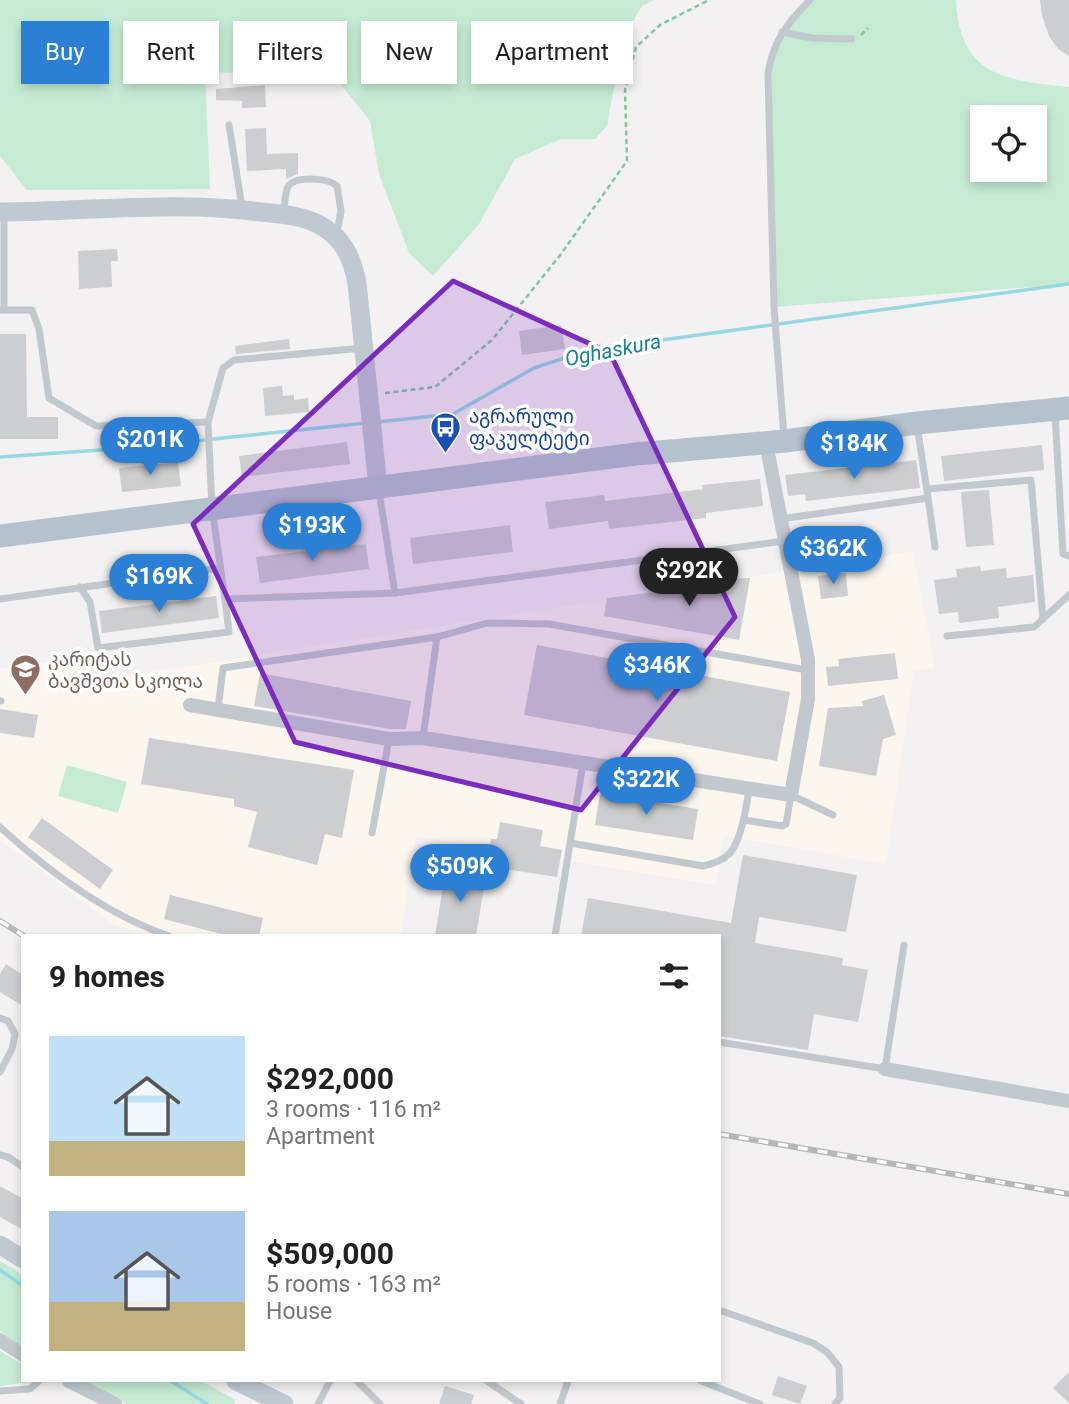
<!DOCTYPE html>
<meta charset="utf-8">
<style>
body{margin:0;font-family:Roboto,"Noto Sans Georgian",sans-serif;background:#f6f6f6;color:#202124;height:100vh;display:flex;flex-direction:column;font-size:26px;white-space:nowrap}
*{box-sizing:border-box;margin:0}
p{font-size:23px;color:#757577}
.icon{flex:none;width:38px;height:38px;fill:none;stroke:currentColor;stroke-width:2;stroke-linecap:round;stroke-linejoin:round}
.map{position:relative;flex:1;overflow:hidden}
.details{position:absolute;left:21px;top:934px;width:700px;height:448px;display:flex;flex-direction:column;background:#fff;border-radius:0px;box-shadow:0 4px 10px #0003}
.details>*{flex:none}
.banner{position:absolute;left:21px;top:21px;width:700px;height:63px;display:flex;gap:14px}
.controls{position:absolute;left:970px;top:105px;display:grid;gap:14px}
.controls a{display:grid;place-items:center;width:77px;height:77px;border-radius:0px;background:#fff;box-shadow:0 4px 10px #0003;font-size:35px}
.price{position:absolute;translate:-50% -60px;padding:0 16px;border-radius:24px;background:#2b7fd4;color:#fff;font-size:23px;line-height:46px;filter:drop-shadow(0 2px 4px #0008)}
.price::after{content:'';position:absolute;left:50%;top:42px;width:21px;height:16px;margin-left:-10px;background:inherit;clip-path:polygon(0 0,100% 0,50% 100%)}
.price.selected{background:#222;color:#fff}
ul{padding:0;list-style:none}
li{display:flex;align-items:center;gap:21px;height:175px;padding:0 28px}
li span{display:grid;place-items:center;flex:none;width:196px;height:140px;border-radius:0px;color:#555}
li>.icon{margin-inline-start:auto}
span .icon{width:84px;height:84px;fill:#fffc;stroke-width:1}
li b{font-size:30px}
h2{display:flex;justify-content:space-between;align-items:center;height:84px;padding:0 28px;font-size:30px}
.pill{padding:0 24px;border-radius:0px;background:#fff;box-shadow:0 4px 10px #0003;font-size:24px;line-height:63px}
.pill.selected{background:#2b7fd4;color:#fff}
.map>svg:first-child{display:block}
.commercial{fill:#fbf6ee}
.green{fill:#c5ecd2;fill-rule:evenodd}
.lines{fill:none;stroke-linecap:round;stroke-linejoin:round}
.stream{stroke:#96d9e4;stroke-width:3.5}
.building{fill:#ccced2}
.path{stroke:#80c79f;stroke-width:2.5;stroke-dasharray:5 3.5;stroke-linecap:butt}
.lane{stroke:#c1c9ce;stroke-width:7}
.street{stroke:#c1c9ce;stroke-width:14}
.secondary{stroke:#bfc9d1;stroke-width:19}
.primary{stroke:#b4c2cd;stroke-width:23}
.rail-casing{stroke:#b4b7bb;stroke-width:6}
.rail{stroke:#fff;stroke-width:3.5;stroke-dasharray:10;stroke-linecap:butt}
.marked{fill:#7b2cbf;fill-opacity:0.2;stroke:#7b2cbf;stroke-width:5;stroke-linejoin:round}
.labels{text-anchor:middle;dominant-baseline:central;stroke-width:7;stroke-linejoin:round;paint-order:stroke}
.transit-label{font-size:19px;fill:#164399;stroke:#fff;text-anchor:start}
.education-label{font-size:19px;fill:#785e54;stroke:#fff;text-anchor:start}
.water-label{font-size:21px;font-style:italic;fill:#1a8192;stroke:#fff}
</style>
<div class="map">
<svg width="1069" height="1404" viewBox="0 0 1069 1404">
<rect width="100%" height="100%" fill="#f3f1f2"/>
<path class="commercial" d="M 913,551 L 935,668 L 914,671 L 886,864 L 724,836 L 716,885 L 416,836 L 401,936 L 149,936 L 113,924 L 0,840 L 0,668 L 68,659 L 69,685 Z"/>
<g class="green">
<path d="M 0,0 L 654,0 L 642,6 L 623,38 L 607,126 L 595,139 L 561,139 L 515,159 L 479,224 L 433,276 L 409,253 L 379,174 L 370,121 L 334,76 L 205,72 L 210,189 L 27,190 L 0,156 Z"/>
<path d="M 810,0 L 956,0 C 960,77 1005,80 1069,87 L 1069,284 L 774,307 L 768,74 L 782,32 ZM 982,117 L 1034,117 L 1034,170 L 982,170 Z"/>
<path d="M 67,765 L 127,782 L 118,813 L 58,796 Z"/>
<path d="M 0,1261 L 23,1275 L 23,1347 L 0,1331 Z"/>
<path d="M 0,1351 L 23,1365 L 23,1381 L 30,1381 L 29,1382 L 0,1386 Z"/>
<path d="M 82,1381 L 201,1381 L 236,1400 L 233,1404 L 127,1404 Z"/>
</g>
<g class="lines">
<g class="stream">
<path d="M 377,422 L 453,414 L 534,368 L 589,350 L 1069,284"/>
<path d="M 0,457 L 129,448 L 366,423"/>
<path d="M 0,1270 L 23,1286"/>
<path d="M 171,1381 L 207,1404"/>
</g>
</g>
<g class="building">
<path d="M 1040,0 L 1069,0 L 1069,56 L 1058,49 L 1049,36 L 1042,16 Z"/>
<path d="M 265,85 L 266,107 L 242,108 L 242,101 L 216,100 L 216,89 Z"/>
<path d="M 266,128 L 267,154 L 298,153 L 298,174 L 286,179 L 286,169 L 247,171 L 245,129 Z"/>
<path d="M 117,249 L 118,261 L 111,261 L 112,287 L 79,289 L 78,251 Z"/>
<path d="M 561,325 L 565,349 L 522,355 L 519,331 Z"/>
<path d="M 0,334 L 26,334 L 27,417 L 58,417 L 58,439 L 0,439 Z"/>
<path d="M 289,339 L 290,349 L 236,354 L 235,346 Z"/>
<path d="M 282,386 L 283,396 L 294,395 L 294,400 L 308,398 L 309,412 L 265,416 L 263,388 Z"/>
<path d="M 347,442 L 350,464 L 242,477 L 239,456 Z"/>
<path d="M 1042,445 L 1044,470 L 944,481 L 941,456 Z"/>
<path d="M 916,460 L 920,488 L 806,501 L 805,494 L 788,496 L 785,475 Z"/>
<path d="M 178,462 L 181,486 L 122,492 L 119,468 Z"/>
<path d="M 760,479 L 763,506 L 706,513 L 706,518 L 609,529 L 608,521 L 549,529 L 545,502 L 604,495 L 605,501 L 703,489 L 702,485 Z"/>
<path d="M 989,490 L 994,545 L 966,547 L 961,492 Z"/>
<path d="M 510,525 L 513,552 L 413,564 L 410,538 Z"/>
<path d="M 366,544 L 369,569 L 260,583 L 256,557 Z"/>
<path d="M 980,566 L 981,571 L 1006,568 L 1007,578 L 1033,575 L 1035,602 L 998,607 L 999,618 L 959,623 L 958,612 L 939,614 L 934,580 L 957,577 L 956,569 Z"/>
<path d="M 846,573 L 848,596 L 821,599 L 818,576 Z"/>
<path d="M 726,575 L 726,579 L 750,578 L 739,640 L 604,616 L 607,598 L 714,585 L 713,577 Z"/>
<path d="M 216,596 L 219,618 L 102,633 L 99,611 Z"/>
<path d="M 537,645 L 790,692 L 777,761 L 524,715 Z"/>
<path d="M 895,653 L 898,679 L 828,686 L 826,667 L 839,666 L 838,659 Z"/>
<path d="M 260,673 L 411,701 L 406,729 L 390,729 L 254,706 Z"/>
<path d="M 884,695 L 896,735 L 883,739 L 876,776 L 819,766 L 828,708 L 863,706 L 862,701 Z"/>
<path d="M 0,709 L 38,715 L 34,738 L 0,733 Z"/>
<path d="M 149,738 L 354,770 L 342,838 L 325,834 L 317,865 L 248,847 L 257,812 L 234,806 L 234,799 L 141,784 Z"/>
<path d="M 600,794 L 698,809 L 693,840 L 595,825 Z"/>
<path d="M 42,818 L 113,870 L 100,889 L 28,837 Z"/>
<path d="M 500,822 L 543,830 L 540,846 L 562,850 L 557,877 L 486,866 L 491,839 L 497,839 Z"/>
<path d="M 743,855 L 857,875 L 846,932 L 759,917 L 755,943 L 843,958 L 842,965 L 868,970 L 858,1022 L 814,1014 L 808,1050 L 719,1036 L 719,936 L 581,936 L 588,898 L 731,923 Z"/>
<path d="M 446,868 L 486,875 L 476,936 L 435,936 Z"/>
<path d="M 170,895 L 263,918 L 259,936 L 221,936 L 221,934 L 164,919 Z"/>
<path d="M 6,964 L 23,975 L 23,1006 L 0,992 L 0,974 Z"/>
<path d="M 0,1186 L 23,1199 L 23,1230 L 0,1217 Z"/>
<path d="M 1069,1372 L 1069,1403 L 1053,1388 Z"/>
<path d="M 778,1376 L 807,1386 L 800,1404 L 772,1395 Z"/>
<path d="M 445,1386 L 474,1395 L 471,1404 L 439,1404 Z"/>
</g>
<g class="lines">
<g class="path">
<path d="M 861,35 L 868,28"/>
<path d="M 385,393 L 435,387 L 492,340 L 561,254 L 627,161 L 625,90 L 636,47 L 660,25 L 709,0"/>
</g>
<g class="lane">
<path d="M 782,32 L 812,38 L 852,39"/>
<path d="M 229,125 L 242,207"/>
<path d="M 4,213 L 4,310"/>
<path d="M 284,213 C 285,205 284,192 289,185 C 297,176 329,178 337,186 L 341,211 L 337,233"/>
<path d="M 0,310 L 32,310 L 39,329 L 49,398 L 96,426 L 208,422"/>
<path d="M 363,348 L 234,360 L 223,368 L 208,422 L 212,508 L 225,599 L 395,593 L 784,541"/>
<path d="M 1055,413 L 1063,554 L 1069,556"/>
<path d="M 784,437 L 774,307 L 768,74 C 772,43 788,22 810,0"/>
<path d="M 927,489 L 1031,480 L 1043,619"/>
<path d="M 379,491 L 395,593"/>
<path d="M 928,498 L 935,547"/>
<path d="M 780,519 L 928,498 L 917,425"/>
<path d="M 80,587 L 90,602 L 98,648 L 229,632 L 225,599"/>
<path d="M 0,599 L 220,568"/>
<path d="M 947,636 L 1034,627 L 1069,595"/>
<path d="M 437,637 L 487,623 L 549,624 L 807,670"/>
<path d="M 0,701 L 1,701"/>
<path d="M 218,709 L 223,668 L 437,637 L 423,737"/>
<path d="M 744,820 L 782,826 L 786,824 L 791,795 L 833,815"/>
<path d="M 0,827 C 49,872 105,914 169,936"/>
<path d="M 372,833 L 389,739"/>
<path d="M 570,843 L 703,866 C 712,864 722,861 729,854 C 741,842 747,805 749,788"/>
<path d="M 555,936 L 583,763"/>
<path d="M 0,1018 L 8,1021 L 15,1034 L 12,1049 L 0,1072"/>
<path d="M 719,1042 L 885,1069 L 904,945"/>
<path d="M 0,1155 L 8,1157 L 23,1167"/>
<path d="M 719,1310 L 813,1343 L 827,1352 L 839,1367 L 840,1398 L 835,1404"/>
<path d="M 357,1381 L 380,1404"/>
<path d="M 487,1381 L 521,1404"/>
<path d="M 701,1381 L 760,1404"/>
<path d="M 0,1391 L 30,1389 L 39,1381"/>
<path d="M 318,1404 L 330,1381"/>
<path d="M 560,1404 L 568,1381"/>
</g>
<g class="street">
<path d="M 190,705 L 389,739 L 423,738 L 791,795 L 808,699 L 808,659 L 766,443"/>
<path d="M 885,1069 L 1069,1101"/>
<path d="M 0,1340 L 23,1355"/>
<path d="M 69,1381 L 115,1404"/>
</g>
<g class="secondary">
<path d="M 0,212 C 86,212 175,200 261,212 C 280,214 300,215 318,224 C 343,237 352,257 357,283 L 378,487"/>
<path d="M 0,1245 L 23,1259"/>
<path d="M 236,1381 L 284,1404"/>
</g>
<path class="primary" d="M 0,536 L 636,454 L 785,441 L 917,423 L 1069,408"/>
<defs>
<g id="rail">
<path d="M 0,921 L 24,936"/>
<path d="M 719,1134 L 1069,1194"/>
</g>
</defs>
<use href="#rail" class="rail-casing"/>
<use href="#rail" class="rail"/>
</g>
<path class="marked" d="M 453,281 L 610,353 L 735,617 L 581,810 L 295,742 L 193,524 Z"/>
<defs>
<symbol id="bus-pin" viewBox="-11 -11 22 30"><path d="M0 17L-7.5 6A9.5 9.5 0 1 1 7.5 6Z" fill="#1a4fb4" stroke="#fff"/><path d="M-5-6H5V4H4V6H2V4H-2V6H-4V4H-5ZM-3.5-4V0h7V-4ZM-3.5 1.2v1.5H-2V1.2ZM2 1.2v1.5H3.5V1.2Z" fill="#fff"/></symbol>
<symbol id="school-pin" viewBox="-11 -11 22 30"><path d="M0 17L-7.5 6A9.5 9.5 0 1 1 7.5 6Z" fill="#8d6e63" stroke="#fff"/><path d="M0-5L7-2L0 1L-7-2ZM-4 1L0 2.5L4 1V4Q0 6-4 4Z" fill="#fff"/></symbol>
</defs>
<g fill-rule="evenodd">
<use href="#bus-pin" x="428" y="410" width="35" height="47"/>
<use href="#school-pin" x="8" y="652" width="35" height="47"/>
</g>
<g class="labels">
<g class="transit-label">
<text x="469" y="416">აგრარული<tspan x="469" dy="22">ფაკულტეტი</tspan></text>
</g>
<g class="education-label">
<text x="48" y="659">კარიტას<tspan x="48" dy="22">ბავშვთა სკოლა</tspan></text>
</g>
<g class="water-label">
<text transform="translate(613 350) rotate(-11)">Oghaskura</text>
</g>
</g>
</svg>
<div class="controls">
<a><svg class="icon" aria-label="locate" viewBox="0 0 24 24"><circle cx="12" cy="12" r="6"/><path d="M12 2v4M12 18v4M2 12h4M18 12h4"/></svg></a>
</div>
<b class="price" style="left:150px;top:477px">$201K</b>
<b class="price" style="left:854px;top:481px">$184K</b>
<b class="price" style="left:312px;top:563px">$193K</b>
<b class="price" style="left:833px;top:586px">$362K</b>
<b class="price selected" style="left:689px;top:608px">$292K</b>
<b class="price" style="left:159px;top:614px">$169K</b>
<b class="price" style="left:657px;top:703px">$346K</b>
<b class="price" style="left:646px;top:817px">$322K</b>
<b class="price" style="left:460px;top:904px">$509K</b>
<div class="banner">
<a class="pill selected">Buy</a>
<a class="pill">Rent</a>
<a class="pill">Filters</a>
<a class="pill">New</a>
<a class="pill">Apartment</a>
</div>
<section class="details">
<h2>9 homes<svg class="icon" aria-label="filters" viewBox="0 0 24 24"><path d="M4 7h16M4 17h16"/><circle cx="9" cy="7" r="2"/><circle cx="15" cy="17" r="2"/></svg></h2>
<ul>
<li><span style="background:linear-gradient(#bfe0f5 75%,#c2b280 0)"><svg class="icon" aria-label="home" viewBox="0 0 24 24"><path d="M3 11l9-7 9 7M6 9v11h12V9"/></svg></span><div><b>$292,000</b><p>3 rooms · 116 m²</p><p>Apartment</p></div></li>
<li><span style="background:linear-gradient(#a9c7e8 65%,#c2b280 0)"><svg class="icon" aria-label="home" viewBox="0 0 24 24"><path d="M3 11l9-7 9 7M6 9v11h12V9"/></svg></span><div><b>$509,000</b><p>5 rooms · 163 m²</p><p>House</p></div></li>
</ul>
</section>
</div>
